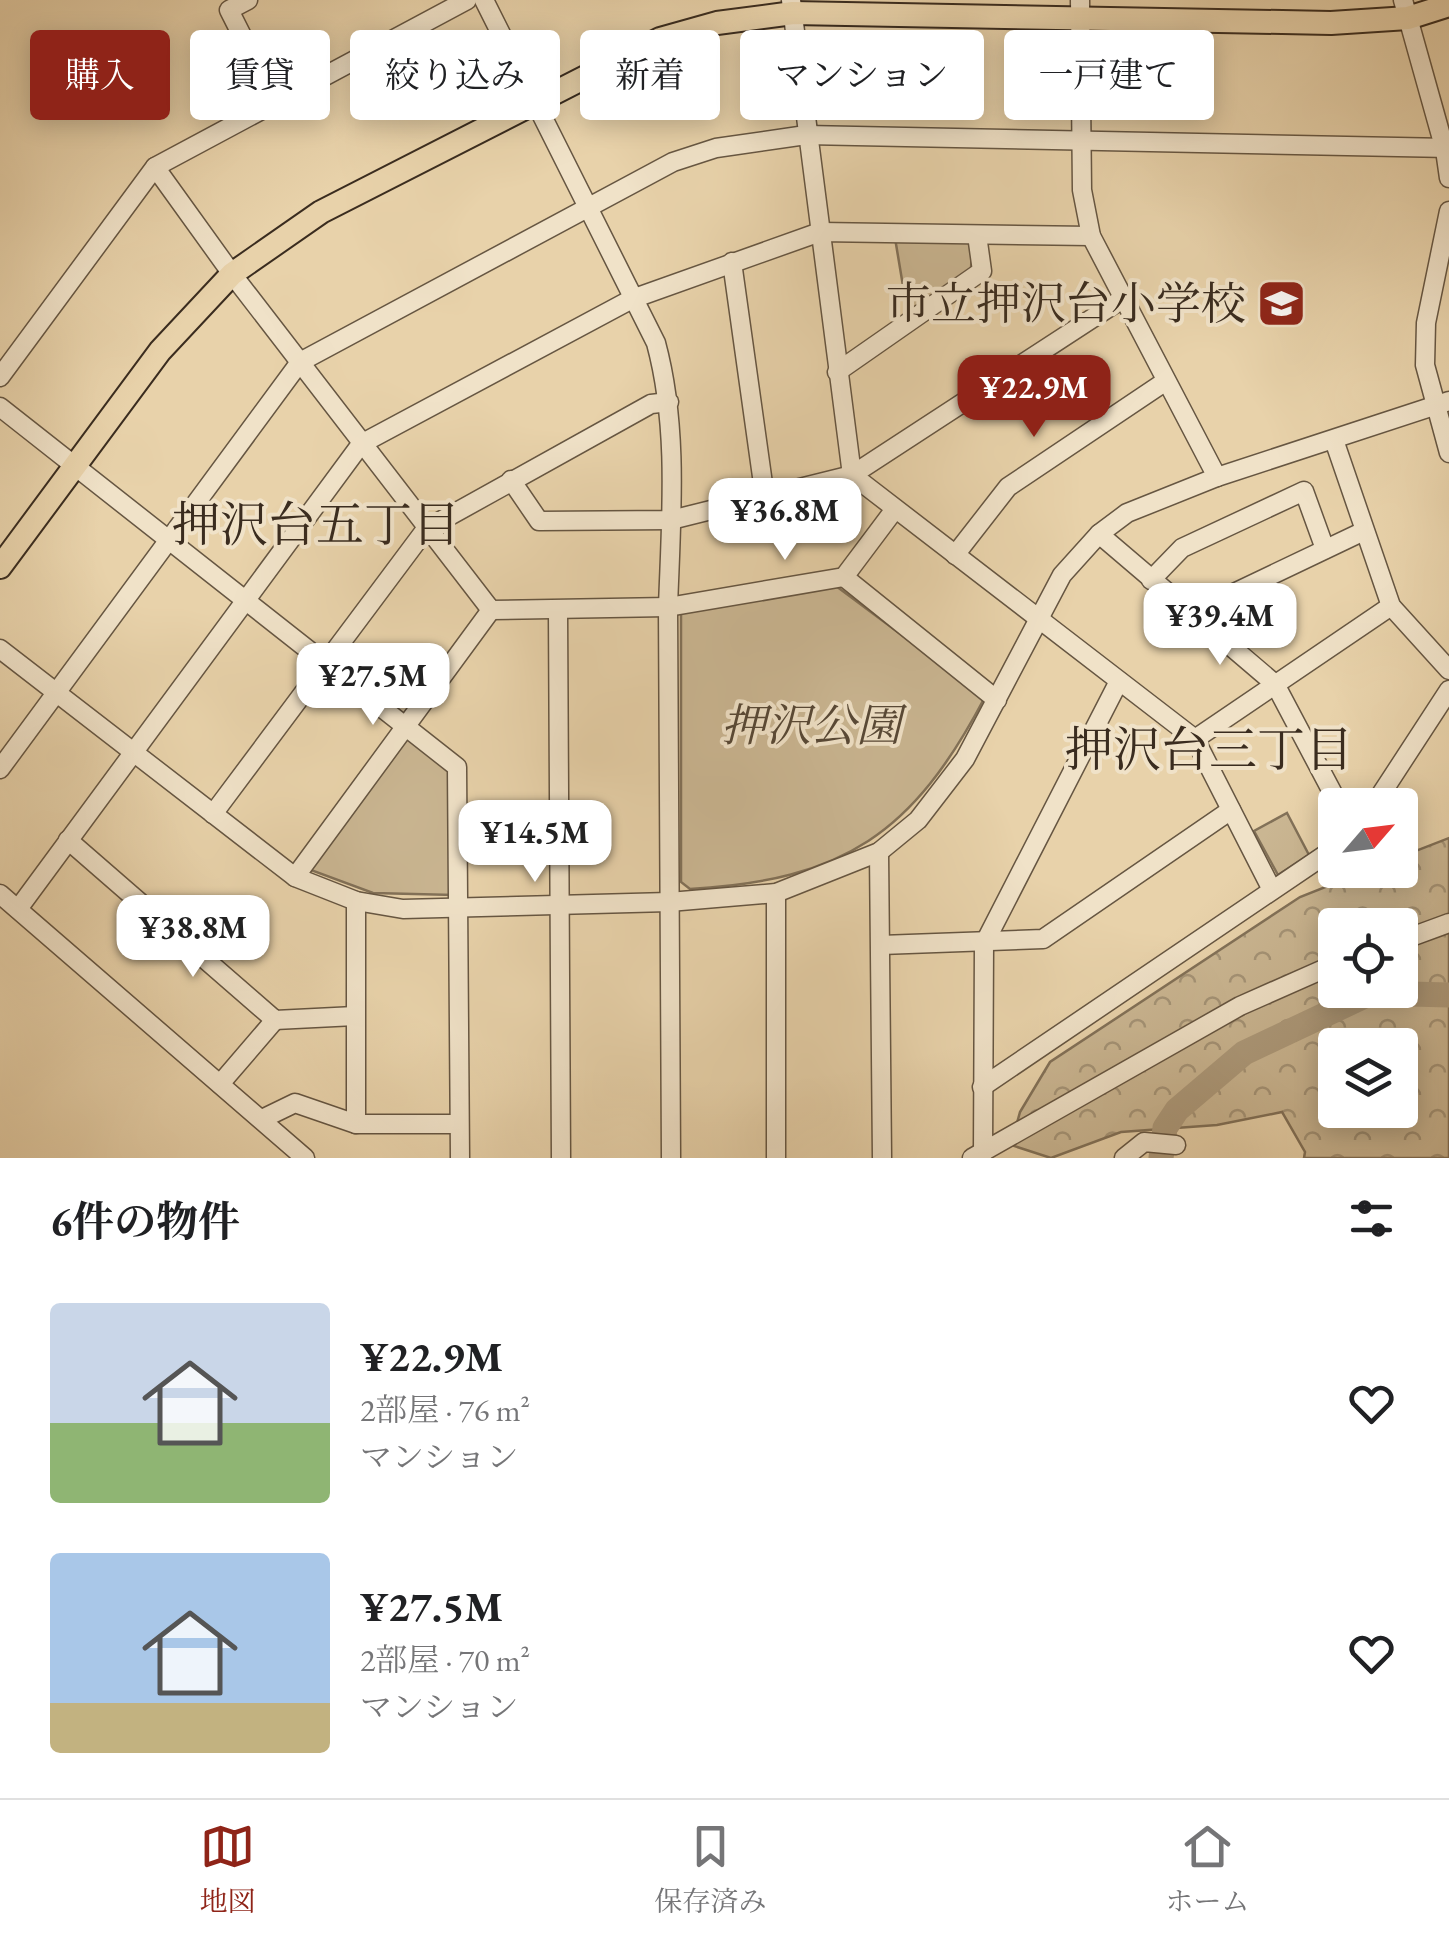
<!DOCTYPE html>
<html lang="ja">
<meta charset="utf-8">
<style>
body{margin:0;font-family:"EB Garamond","Noto Serif JP",serif;background:#f6f6f6;color:#202124;height:100vh;display:flex;flex-direction:column;font-size:38px;white-space:nowrap}
*{box-sizing:border-box;margin:0}
p{font-size:32px;color:#757577}
.icon{flex:none;width:55px;height:55px;fill:none;stroke:currentColor;stroke-width:2;stroke-linecap:round;stroke-linejoin:round}
.map{position:relative;height:1158px;overflow:hidden}
.sheet{display:flex;flex-direction:column;background:#fff;flex:1}
.sheet>*{flex:none}
.banner{position:absolute;left:30px;top:30px;width:1390px;height:90px;display:flex;gap:20px}
.needle{width:65px;rotate:62deg}
.tools{position:absolute;left:1318px;top:788px;display:grid;gap:20px}
.tools a{display:grid;place-items:center;width:100px;height:100px;border-radius:10px;background:#fff;box-shadow:0 5px 25px #0003;font-size:50px}
.price{position:absolute;translate:-50% -85px;padding:0 22px;border-radius:20px;background:#fff;color:#222;font-size:32px;line-height:65px;filter:drop-shadow(0 2px 5px #0008)}
.price::after{content:'';position:absolute;left:50%;top:60px;width:30px;height:22px;margin-left:-15px;background:inherit;clip-path:polygon(0 0,100% 0,50% 100%)}
.price.on{background:#8f2418;color:#fff}
ul{padding:0;list-style:none}
li{display:flex;align-items:center;gap:30px;height:250px;padding:0 50px}
li span{display:grid;place-items:center;flex:none;width:280px;height:200px;border-radius:10px;color:#555}
li>.icon{margin-inline-start:auto}
span .icon{width:120px;height:120px;fill:#fffc;stroke-width:1}
li b{font-size:42px}
h2{display:flex;justify-content:space-between;align-items:center;height:120px;padding:0 50px;font-size:42px}
.chip{padding:0 35px;border-radius:10px;background:#fff;box-shadow:0 5px 25px #0003;font-size:35px;line-height:90px}
.chip.on{background:#8f2418;color:#fff}
.dock{display:flex;justify-content:space-around;align-items:center;height:140px;border-top:2px solid #e0e0e0;background:#fff;font-size:28px;color:#757577}
.dock a{display:grid;justify-items:center;gap:5px}
.dock .on{color:#8f2418}
.map>svg:first-child{display:block}
.green{fill:#cab692;stroke:#827158;stroke-width:2.5}
.forest{fill:url(#forest-crowns);stroke:#827158;stroke-width:2.5;fill-rule:evenodd}
.lines{fill:none;stroke-linecap:round;stroke-linejoin:round}
.river{stroke:#ad9a7b;stroke-width:25}
.minor-casing{stroke:#665642;stroke-width:21}
.major-casing{stroke:#3a2c1f;stroke-width:26}
.minor{stroke:#f0e2c8;stroke-width:18}
.major{stroke:#e8d2aa;stroke-width:22}
.labels{text-anchor:middle;dominant-baseline:central;stroke-width:8;stroke-linejoin:round;paint-order:stroke}
.poi-label{font-size:45px;fill:#3a2c1f;stroke:#f0e2c8;text-anchor:end}
.park-label{font-size:45px;font-style:italic;fill:#574836;stroke:#f0e2c8}
.neighbourhood-label{font-size:48px;fill:#3a2c1f;stroke:#f0e2c8}
</style>
<div class="map">
<svg width="1449" height="1158" viewBox="0 0 1449 1158">
<defs>
<pattern id="forest-crowns" width="20" height="18" patternUnits="userSpaceOnUse" patternTransform="scale(2.5)"><rect width="20" height="18" fill="#cab692"/><path d="M2 6a3 3 0 1 1 6 0M12 15a3 3 0 1 1 6 0" fill="none" stroke="#a59477"/></pattern>
</defs>
<rect width="100%" height="100%" fill="#e8d2aa"/>
<filter id="stains"><feTurbulence type="fractalNoise" baseFrequency=".002" numOctaves="4"/><feColorMatrix values="0 0 0 0 .2 0 0 0 0 .09 0 0 0 0 .02 0 0 0 .5 -.17"/></filter>
<radialGradient id="worn" r=".72"><stop offset=".6" stop-color="#630" stop-opacity="0"/><stop offset="1" stop-color="#630" stop-opacity=".3"/></radialGradient>
<g class="green">
<path d="M 895,238 L 967,240 L 972,244 L 971,270 L 908,316 Z"/>
<path d="M 836,586 L 985,697 C 913,834 844,880 690,889 L 681,882 L 681,613 Z"/>
<path d="M 409,737 L 452,771 L 454,895 L 373,893 L 308,869 L 404,738 Z"/>
<path d="M 1287,813 L 1309,855 L 1278,875 L 1254,831 Z"/>
</g>
<path class="forest" d="M 1449,838 L 1449,1158 L 1304,1158 L 1305,1152 L 1282,1112 L 1217,1125 L 1121,1132 L 1051,1158 L 1011,1145 L 1020,1112 L 1050,1062 L 1300,897 L 1368,870 L 1400,870 L 1400,857 ZM 1335,925 L 1400,925 L 1400,990 L 1335,990 ZM 1335,1045 L 1400,1045 L 1400,1110 L 1335,1110 Z"/>
<g class="lines">
<path class="river" d="M 1161,1158 L 1165,1128 L 1177,1110 L 1244,1053 L 1371,993 L 1449,995"/>
<defs>
<g id="minor">
<path d="M 248,0 L 229,10 L 275,101"/>
<path d="M 484,0 L 656,343 C 679,428 671,520 668,607 L 671,1158"/>
<path d="M 791,0 L 852,475 L 1195,739 L 1272,890"/>
<path d="M 1080,0 L 1082,190 L 1091,236 L 1217,477"/>
<path d="M 1403,0 L 1445,150 L 1449,178"/>
<path d="M 155,167 L 232,274 L 491,610 L 668,607 L 844,577 L 895,509"/>
<path d="M 1449,211 L 1426,323 L 1425,365 L 1449,453"/>
<path d="M 732,262 L 765,498"/>
<path d="M 837,372 L 982,271 L 977,235"/>
<path d="M 0,377 L 155,167 L 467,0"/>
<path d="M 0,407 L 457,767 L 460,1158"/>
<path d="M 1334,440 L 1391,606 L 1449,670"/>
<path d="M 511,480 L 539,521 L 671,520 L 852,475 L 1122,299"/>
<path d="M 1099,534 L 1275,684 L 1339,805"/>
<path d="M 955,555 L 1008,487 L 1166,381"/>
<path d="M 844,577 L 997,700"/>
<path d="M 1151,580 L 1182,548 L 1304,491 L 1325,549"/>
<path d="M 558,611 L 561,1158"/>
<path d="M 1192,613 L 1364,531"/>
<path d="M 0,649 L 295,877 L 356,901 L 403,909 L 669,902 L 776,893 L 879,852 L 918,820 L 965,759 L 1062,575 L 1099,534 L 1127,513 L 1217,477 L 1449,401"/>
<path d="M 1195,739 L 1391,606"/>
<path d="M 0,769 L 300,362 L 673,162 L 716,148 L 806,135 L 1449,148"/>
<path d="M 1374,805 L 1449,690"/>
<path d="M 213,814 L 426,529 L 651,404 L 669,402"/>
<path d="M 68,840 L 275,1020 L 355,1016"/>
<path d="M 879,852 L 882,1158"/>
<path d="M 295,877 L 491,610"/>
<path d="M 776,893 L 776,1158"/>
<path d="M 0,894 L 305,1158"/>
<path d="M 356,901 L 356,1124"/>
<path d="M 18,909 L 361,444 L 632,299 L 820,232 L 1091,236"/>
<path d="M 1400,941 L 1449,923"/>
<path d="M 881,945 L 1043,939 L 1231,810"/>
<path d="M 220,1084 L 275,1020"/>
<path d="M 982,1087 L 1335,848"/>
<path d="M 262,1119 L 295,1103 L 356,1124 L 459,1124"/>
<path d="M 983,1153 L 984,944 L 1119,681"/>
<path d="M 972,1158 L 1240,1006 L 1335,964"/>
<path d="M 1124,1158 L 1144,1142 L 1176,1145"/>
</g>
<path id="major" d="M 0,567 L 160,351 L 232,274 L 321,212 L 660,39 L 717,23 L 793,13 L 1331,23 L 1408,18 L 1449,5"/>
</defs>
<use href="#minor" class="minor-casing"/>
<use href="#major" class="major-casing"/>
<use href="#minor" class="minor"/>
<use href="#major" class="major"/>
</g>
<defs>
<symbol id="school-square" viewBox="-11 -11 22 22"><rect x="-9" y="-9" width="18" height="18" rx="4" fill="#8f2418" stroke="#f0e2c8"/><path d="M0-5L7-2L0 1L-7-2ZM-4 1L0 2.5L4 1V4Q0 6-4 4Z" fill="#fff"/></symbol>
</defs>
<g fill-rule="evenodd">
<use href="#school-square" x="1254" y="276" width="55" height="55"/>
</g>
<g class="labels">
<g class="poi-label">
<text x="1246" y="303">市立押沢台小学校</text>
</g>
<g class="park-label">
<text x="811" y="725">押沢公園</text>
</g>
<g class="neighbourhood-label">
<text x="316" y="524">押沢台五丁目</text>
<text x="1209" y="749">押沢台三丁目</text>
</g>
</g>
<rect width="100%" height="100%" filter="url(#stains)"/>
<rect width="100%" height="100%" fill="url(#worn)"/>
</svg>
<div class="tools">
<a><svg class="needle" viewBox="-14 -14 28 28"><path d="M0-13l5 13h-10z" fill="#e53935"/><path d="M0 13l5-13h-10z" fill="#757577"/></svg></a>
<a><svg class="icon" aria-label="locate" viewBox="0 0 24 24"><circle cx="12" cy="12" r="6"/><path d="M12 2v4M12 18v4M2 12h4M18 12h4"/></svg></a>
<a><svg class="icon" aria-label="layers" viewBox="0 0 24 24"><path d="M12 4l9 5-9 5-9-5zM3 14l9 5 9-5"/></svg></a>
</div>
<b class="price on" style="left:1034px;top:440px">¥22.9M</b>
<b class="price" style="left:785px;top:563px">¥36.8M</b>
<b class="price" style="left:1220px;top:668px">¥39.4M</b>
<b class="price" style="left:373px;top:728px">¥27.5M</b>
<b class="price" style="left:535px;top:885px">¥14.5M</b>
<b class="price" style="left:193px;top:980px">¥38.8M</b>
<div class="banner">
<a class="chip on">購入</a>
<a class="chip">賃貸</a>
<a class="chip">絞り込み</a>
<a class="chip">新着</a>
<a class="chip">マンション</a>
<a class="chip">一戸建て</a>
</div>
</div>
<section class="sheet">
<h2>6件の物件<svg class="icon" aria-label="filters" viewBox="0 0 24 24"><path d="M4 7h16M4 17h16"/><circle cx="9" cy="7" r="2"/><circle cx="15" cy="17" r="2"/></svg></h2>
<ul>
<li><span style="background:linear-gradient(#c9d6e8 60%,#8fb573 0)"><svg class="icon" aria-label="home" viewBox="0 0 24 24"><path d="M3 11l9-7 9 7M6 9v11h12V9"/></svg></span><div><b>¥22.9M</b><p>2部屋 · 76 m²</p><p>マンション</p></div><svg class="icon" aria-label="heart" viewBox="0 0 24 24"><path d="M12 20l-8-8c-3-5 5-10 8-4 3-6 11-1 8 4z"/></svg></li>
<li><span style="background:linear-gradient(#a9c7e8 75%,#c2b280 0)"><svg class="icon" aria-label="home" viewBox="0 0 24 24"><path d="M3 11l9-7 9 7M6 9v11h12V9"/></svg></span><div><b>¥27.5M</b><p>2部屋 · 70 m²</p><p>マンション</p></div><svg class="icon" aria-label="heart" viewBox="0 0 24 24"><path d="M12 20l-8-8c-3-5 5-10 8-4 3-6 11-1 8 4z"/></svg></li>
</ul>
</section>
<nav class="dock">
<a class="on"><svg class="icon" aria-label="map" viewBox="0 0 24 24"><path d="M3 6l6-2 6 2 6-2v14l-6 2-6-2-6 2zM9 4v14M15 6v14"/></svg>地図</a>
<a><svg class="icon" aria-label="saved" viewBox="0 0 24 24"><path d="M7 4h10v16l-5-4-5 4z"/></svg>保存済み</a>
<a><svg class="icon" aria-label="home" viewBox="0 0 24 24"><path d="M3 11l9-7 9 7M6 9v11h12V9"/></svg>ホーム</a>
</nav>
